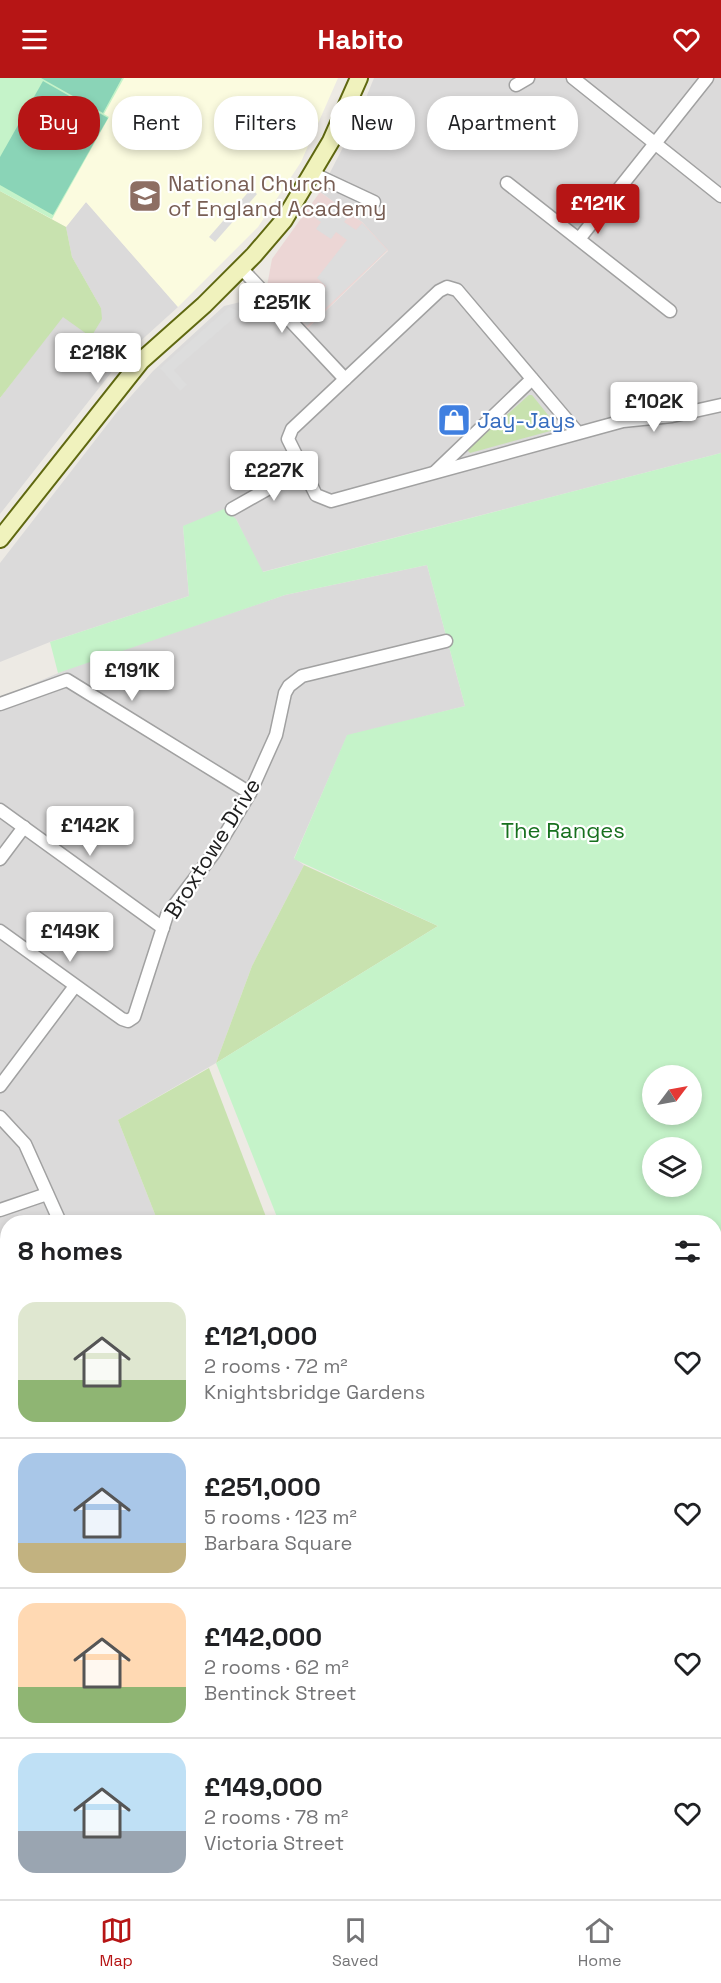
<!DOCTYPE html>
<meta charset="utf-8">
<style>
body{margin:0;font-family:"Space Grotesk",sans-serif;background:#f2f2f2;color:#202124;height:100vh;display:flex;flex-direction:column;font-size:22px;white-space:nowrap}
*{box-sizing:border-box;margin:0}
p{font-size:20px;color:#757577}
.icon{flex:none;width:33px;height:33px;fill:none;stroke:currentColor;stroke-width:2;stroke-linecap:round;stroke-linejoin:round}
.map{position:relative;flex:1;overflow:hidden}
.side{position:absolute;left:0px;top:1137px;width:722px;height:684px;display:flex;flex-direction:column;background:#fff;border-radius:24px 24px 0 0;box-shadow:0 3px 9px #0003}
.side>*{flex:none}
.banner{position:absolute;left:18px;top:18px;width:686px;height:54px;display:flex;gap:12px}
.needle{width:39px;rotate:58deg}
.controls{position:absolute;left:642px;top:987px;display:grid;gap:12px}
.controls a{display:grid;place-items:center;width:60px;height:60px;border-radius:50%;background:#fff;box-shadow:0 3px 9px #0003;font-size:30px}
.price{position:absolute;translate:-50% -51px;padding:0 14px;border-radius:6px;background:#fff;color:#222;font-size:20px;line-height:39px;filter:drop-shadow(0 2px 3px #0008)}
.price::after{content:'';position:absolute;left:50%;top:36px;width:18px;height:14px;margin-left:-9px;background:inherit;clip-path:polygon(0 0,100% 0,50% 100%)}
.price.active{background:#b61515;color:#fff}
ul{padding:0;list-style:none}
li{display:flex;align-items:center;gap:18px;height:150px;padding:0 18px}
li+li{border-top:2px solid #e0e0e0}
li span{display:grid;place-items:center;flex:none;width:168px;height:120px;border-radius:18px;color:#555}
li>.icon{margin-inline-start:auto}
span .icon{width:72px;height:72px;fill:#fffc;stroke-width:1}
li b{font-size:26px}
h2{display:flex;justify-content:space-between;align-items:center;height:72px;padding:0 18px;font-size:26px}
.tag{padding:0 21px;border-radius:24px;background:#fff;box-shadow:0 3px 9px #0003;font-size:21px;line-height:54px}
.tag.active{background:#b61515;color:#fff}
header{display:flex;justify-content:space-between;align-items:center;height:78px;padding:0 18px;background:#b61515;color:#fff;font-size:27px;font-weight:600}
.tab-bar{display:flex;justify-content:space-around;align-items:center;height:84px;border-top:2px solid #e0e0e0;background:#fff;font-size:16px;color:#757577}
.tab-bar a{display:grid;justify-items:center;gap:3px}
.tab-bar .active{color:#b61515}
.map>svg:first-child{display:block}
.residential{fill:#dbdada}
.commercial{fill:#ecd6d5}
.education{fill:#fbfbdf}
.grass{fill:#c8e2af}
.park{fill:#c5f3c9;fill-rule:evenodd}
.pitch{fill:#8ad4b7}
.parking{fill:#ddd}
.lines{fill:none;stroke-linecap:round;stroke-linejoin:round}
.stream{stroke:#a9ccd6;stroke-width:3}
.street-casing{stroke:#a1a1a1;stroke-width:15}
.secondary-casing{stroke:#5f6810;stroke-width:20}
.street{stroke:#fff;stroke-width:12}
.secondary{stroke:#f0f2bd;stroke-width:16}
.rail{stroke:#6b6b6b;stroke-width:3;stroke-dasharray:12 12;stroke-linecap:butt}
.labels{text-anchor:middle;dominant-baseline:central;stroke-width:4.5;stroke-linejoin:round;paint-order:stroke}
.education-label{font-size:22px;fill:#785e54;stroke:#fff;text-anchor:start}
.shop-label{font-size:22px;fill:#366cbe;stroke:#fff;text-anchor:start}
.park-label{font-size:22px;fill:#17701e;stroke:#fff}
.street-label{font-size:22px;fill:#1d1d1d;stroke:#fff}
</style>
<header><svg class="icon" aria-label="menu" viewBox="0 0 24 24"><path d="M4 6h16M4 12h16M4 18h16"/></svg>Habito<svg class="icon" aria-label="heart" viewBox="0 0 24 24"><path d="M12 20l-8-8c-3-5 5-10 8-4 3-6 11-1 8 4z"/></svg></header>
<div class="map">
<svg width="721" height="1821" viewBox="0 0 721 1821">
<rect width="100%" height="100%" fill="#edeae4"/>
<g class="residential">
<path d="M 374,0 L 721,0 L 721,375 L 262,494 L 236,441 L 183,448 L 189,518 L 50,564 L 0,584 L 0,485 L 117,334 L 153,293 L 224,228 L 253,221 L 267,208 L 308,250 L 388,173 L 362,144 L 320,114 L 356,44 Z"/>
<path d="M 86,124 L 178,229 L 125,277 L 0,436 L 0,320 L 63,238 L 101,230 L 72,179 L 66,149 Z"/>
<path d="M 427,487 L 465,628 L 347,658 L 294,780 L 304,787 L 252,888 L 216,985 L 118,1042 L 158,1144 L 8,1144 L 8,1814 L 537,1814 L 532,1821 L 0,1821 L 0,620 L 70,590 L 285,517 Z"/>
<path d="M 721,1305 L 721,1569 L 714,1580 L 714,1308 Z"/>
<path d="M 721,1632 L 721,1821 L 607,1821 L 611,1814 L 714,1814 L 714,1644 Z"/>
</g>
<path class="commercial" d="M 320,114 L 362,144 L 388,172 L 308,250 L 267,208 L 272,181 Z"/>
<g class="education">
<path d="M 0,0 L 338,0 L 301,84 L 258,149 L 178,229 L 86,124 L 66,149 L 0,113 Z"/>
<path d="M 7,1410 L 7,1547 L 0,1549 L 0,1413 Z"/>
</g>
<g class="grass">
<path d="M 0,113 L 66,149 L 72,179 L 101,230 L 102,241 L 91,259 L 63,239 L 0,320 Z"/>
<path d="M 529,317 L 532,317 L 556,347 L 554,352 L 470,375 L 467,372 Z"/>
<path d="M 304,787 L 438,848 L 216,985 L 252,888 Z"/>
<path d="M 209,990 L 268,1144 L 158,1144 L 118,1042 Z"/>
<path d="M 0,1773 L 7,1774 L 8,1814 L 31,1814 L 33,1820 L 27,1821 L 25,1816 L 17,1821 L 0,1821 L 0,1802 L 4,1800 L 3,1796 L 0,1797 Z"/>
<path d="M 201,1814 L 203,1819 L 207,1817 L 206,1814 L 228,1814 L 229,1816 L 234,1814 L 280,1814 L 280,1816 L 273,1821 L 197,1821 L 196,1816 Z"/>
<path d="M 284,1814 L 334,1814 L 334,1821 L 279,1821 Z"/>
<path d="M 338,1814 L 403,1814 L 403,1818 L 407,1821 L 339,1821 Z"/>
<path d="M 537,1814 L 585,1814 L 580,1821 L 532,1821 Z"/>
</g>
<g class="park">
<path d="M 0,0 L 124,0 L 104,36 L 109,39 L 52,141 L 0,113 Z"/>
<path d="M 721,375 L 721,1298 L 714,1300 L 714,1144 L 279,1144 L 216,985 L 438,848 L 294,781 L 347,657 L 465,628 L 427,487 L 285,517 L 58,595 L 50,564 L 189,518 L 183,448 L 224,431 L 236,441 L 263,494 ZM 652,998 L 692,998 L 692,1036 L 652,1036 ZM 652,1070 L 692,1070 L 692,1108 L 652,1108 Z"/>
</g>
<g class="pitch">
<path d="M 41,0 L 122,0 L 103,35 Z"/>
<path d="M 43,3 L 108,40 L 53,137 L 0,107 L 0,79 Z"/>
</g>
<g class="parking">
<path d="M 251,111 L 257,116 L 215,164 L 209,159 Z"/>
<path d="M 318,124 L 329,131 L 333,125 L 350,136 L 344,144 L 356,152 L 362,145 L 387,172 L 307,248 L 299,240 L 326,208 L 317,200 L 347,162 L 336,154 L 331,161 L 316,151 L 321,144 L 310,136 Z"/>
<path d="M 229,229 L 241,234 L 174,292 L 187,307 L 180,313 L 160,290 Z"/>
</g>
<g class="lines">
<path class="stream" d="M 275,1821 L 283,1814"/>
<defs>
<g id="street">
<path d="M 573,0 L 721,118"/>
<path d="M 516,7 L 528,0"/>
<path d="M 314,96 L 374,124"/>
<path d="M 507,105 L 670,233"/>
<path d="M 579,161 L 707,0"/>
<path d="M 241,190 L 345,301"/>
<path d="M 578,355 L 457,212 L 447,209 L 439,213 L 292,351 L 288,361 L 316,417 L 331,423 L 623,343 L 672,338 L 721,327"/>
<path d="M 435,394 L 532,301"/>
<path d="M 232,431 L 303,391"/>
<path d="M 0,626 L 67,602 L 250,715"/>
<path d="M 0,732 L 163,850"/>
<path d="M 0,781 L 24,749"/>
<path d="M 0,853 L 122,941 L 128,943 L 134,939 L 167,837 L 214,775 L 250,715 L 276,657 L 285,615 L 289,608 L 302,598 L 446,563"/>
<path d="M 0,1008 L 75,908"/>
<path d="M 0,1039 L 25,1066 L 60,1144"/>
<path d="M 0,1132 L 47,1116"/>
<path d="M 0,1346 L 8,1343"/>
<path d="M 714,1375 L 721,1373"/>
<path d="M 714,1443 L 717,1464 L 714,1470"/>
<path d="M 0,1598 L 8,1595"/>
<path d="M 0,1718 L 8,1716"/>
<path d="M 714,1749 L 721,1738"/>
<path d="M 714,1810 L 721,1813"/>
<path d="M 109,1821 L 129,1814"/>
<path d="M 668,1821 L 674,1814"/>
</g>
<g id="secondary">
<path d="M 0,461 L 141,283 L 204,227 L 254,177 L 284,142 L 331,63 L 359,0"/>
<path d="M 714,1645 L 721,1645"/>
<path d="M 444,1821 L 449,1814"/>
</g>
</defs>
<use href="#street" class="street-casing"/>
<use href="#secondary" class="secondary-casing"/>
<use href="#street" class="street"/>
<use href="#secondary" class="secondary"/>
<g class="rail">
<path d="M 714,1620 L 721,1609"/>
<path d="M 589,1821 L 594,1814"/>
</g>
</g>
<defs>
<symbol id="school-square" viewBox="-11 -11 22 22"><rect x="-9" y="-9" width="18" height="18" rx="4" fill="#8d6e63" stroke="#fff"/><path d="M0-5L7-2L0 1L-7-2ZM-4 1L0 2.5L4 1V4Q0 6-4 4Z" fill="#fff"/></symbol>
<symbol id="shop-square" viewBox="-11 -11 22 22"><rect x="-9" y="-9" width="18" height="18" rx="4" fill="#3f7fe0" stroke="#fff"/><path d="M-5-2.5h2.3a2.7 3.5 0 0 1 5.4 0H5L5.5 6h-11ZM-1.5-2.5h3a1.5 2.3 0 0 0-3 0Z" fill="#fff"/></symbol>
</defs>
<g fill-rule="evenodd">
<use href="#school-square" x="126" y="99" width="38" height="38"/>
<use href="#shop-square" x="435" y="323" width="38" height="38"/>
</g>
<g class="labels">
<g class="education-label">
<text x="168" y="105">National Church<tspan x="168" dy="25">of England Academy</tspan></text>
</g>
<g class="shop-label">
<text x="477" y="342">Jay-Jays</text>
</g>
<g class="park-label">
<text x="563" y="752">The Ranges</text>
</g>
<g class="street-label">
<text transform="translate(212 770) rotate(-58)">Broxtowe Drive</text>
</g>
</g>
</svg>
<div class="controls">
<a><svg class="needle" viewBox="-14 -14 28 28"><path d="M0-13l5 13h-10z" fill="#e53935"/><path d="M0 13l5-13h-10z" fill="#757577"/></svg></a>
<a><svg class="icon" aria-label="layers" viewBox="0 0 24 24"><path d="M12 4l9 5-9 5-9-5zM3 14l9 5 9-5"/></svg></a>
</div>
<b class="price active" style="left:598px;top:157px">£121K</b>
<b class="price" style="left:282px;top:256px">£251K</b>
<b class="price" style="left:98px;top:306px">£218K</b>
<b class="price" style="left:654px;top:355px">£102K</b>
<b class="price" style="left:274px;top:424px">£227K</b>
<b class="price" style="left:132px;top:624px">£191K</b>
<b class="price" style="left:90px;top:779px">£142K</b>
<b class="price" style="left:70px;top:885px">£149K</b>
<div class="banner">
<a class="tag active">Buy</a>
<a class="tag">Rent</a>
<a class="tag">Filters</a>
<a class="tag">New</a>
<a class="tag">Apartment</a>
</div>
<section class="side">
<h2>8 homes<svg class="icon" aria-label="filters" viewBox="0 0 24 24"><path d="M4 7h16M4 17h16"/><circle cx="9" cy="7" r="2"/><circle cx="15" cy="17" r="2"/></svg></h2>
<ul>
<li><span style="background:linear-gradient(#dfe7d0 65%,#8fb573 0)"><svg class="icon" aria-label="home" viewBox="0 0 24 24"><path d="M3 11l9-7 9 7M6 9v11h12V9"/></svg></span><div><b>£121,000</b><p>2 rooms · 72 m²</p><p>Knightsbridge Gardens</p></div><svg class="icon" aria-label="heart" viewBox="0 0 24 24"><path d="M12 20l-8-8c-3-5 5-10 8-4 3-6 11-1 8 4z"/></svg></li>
<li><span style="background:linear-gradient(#a9c7e8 75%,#c2b280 0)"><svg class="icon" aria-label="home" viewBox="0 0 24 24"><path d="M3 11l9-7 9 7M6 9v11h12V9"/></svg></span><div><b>£251,000</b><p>5 rooms · 123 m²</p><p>Barbara Square</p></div><svg class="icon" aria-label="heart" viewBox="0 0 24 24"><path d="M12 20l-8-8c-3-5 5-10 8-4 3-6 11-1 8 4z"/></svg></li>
<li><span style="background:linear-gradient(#ffd9b3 70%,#8fb573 0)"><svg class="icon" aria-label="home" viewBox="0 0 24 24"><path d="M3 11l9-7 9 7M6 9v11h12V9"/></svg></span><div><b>£142,000</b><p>2 rooms · 62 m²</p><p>Bentinck Street</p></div><svg class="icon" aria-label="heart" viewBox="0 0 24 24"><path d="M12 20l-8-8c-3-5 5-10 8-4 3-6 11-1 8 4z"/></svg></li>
<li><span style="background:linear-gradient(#bfe0f5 65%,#9aa5b1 0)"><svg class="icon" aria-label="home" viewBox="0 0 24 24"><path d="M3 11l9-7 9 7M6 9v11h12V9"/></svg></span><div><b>£149,000</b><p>2 rooms · 78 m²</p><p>Victoria Street</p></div><svg class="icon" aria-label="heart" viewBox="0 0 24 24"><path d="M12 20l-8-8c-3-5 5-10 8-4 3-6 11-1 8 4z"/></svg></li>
</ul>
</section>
</div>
<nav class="tab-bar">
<a class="active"><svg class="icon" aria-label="map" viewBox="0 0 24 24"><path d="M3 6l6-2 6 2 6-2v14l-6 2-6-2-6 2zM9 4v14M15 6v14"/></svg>Map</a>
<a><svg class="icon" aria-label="saved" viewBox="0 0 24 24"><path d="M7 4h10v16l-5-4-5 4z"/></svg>Saved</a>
<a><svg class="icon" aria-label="home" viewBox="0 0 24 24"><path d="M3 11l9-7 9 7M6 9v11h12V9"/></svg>Home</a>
</nav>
